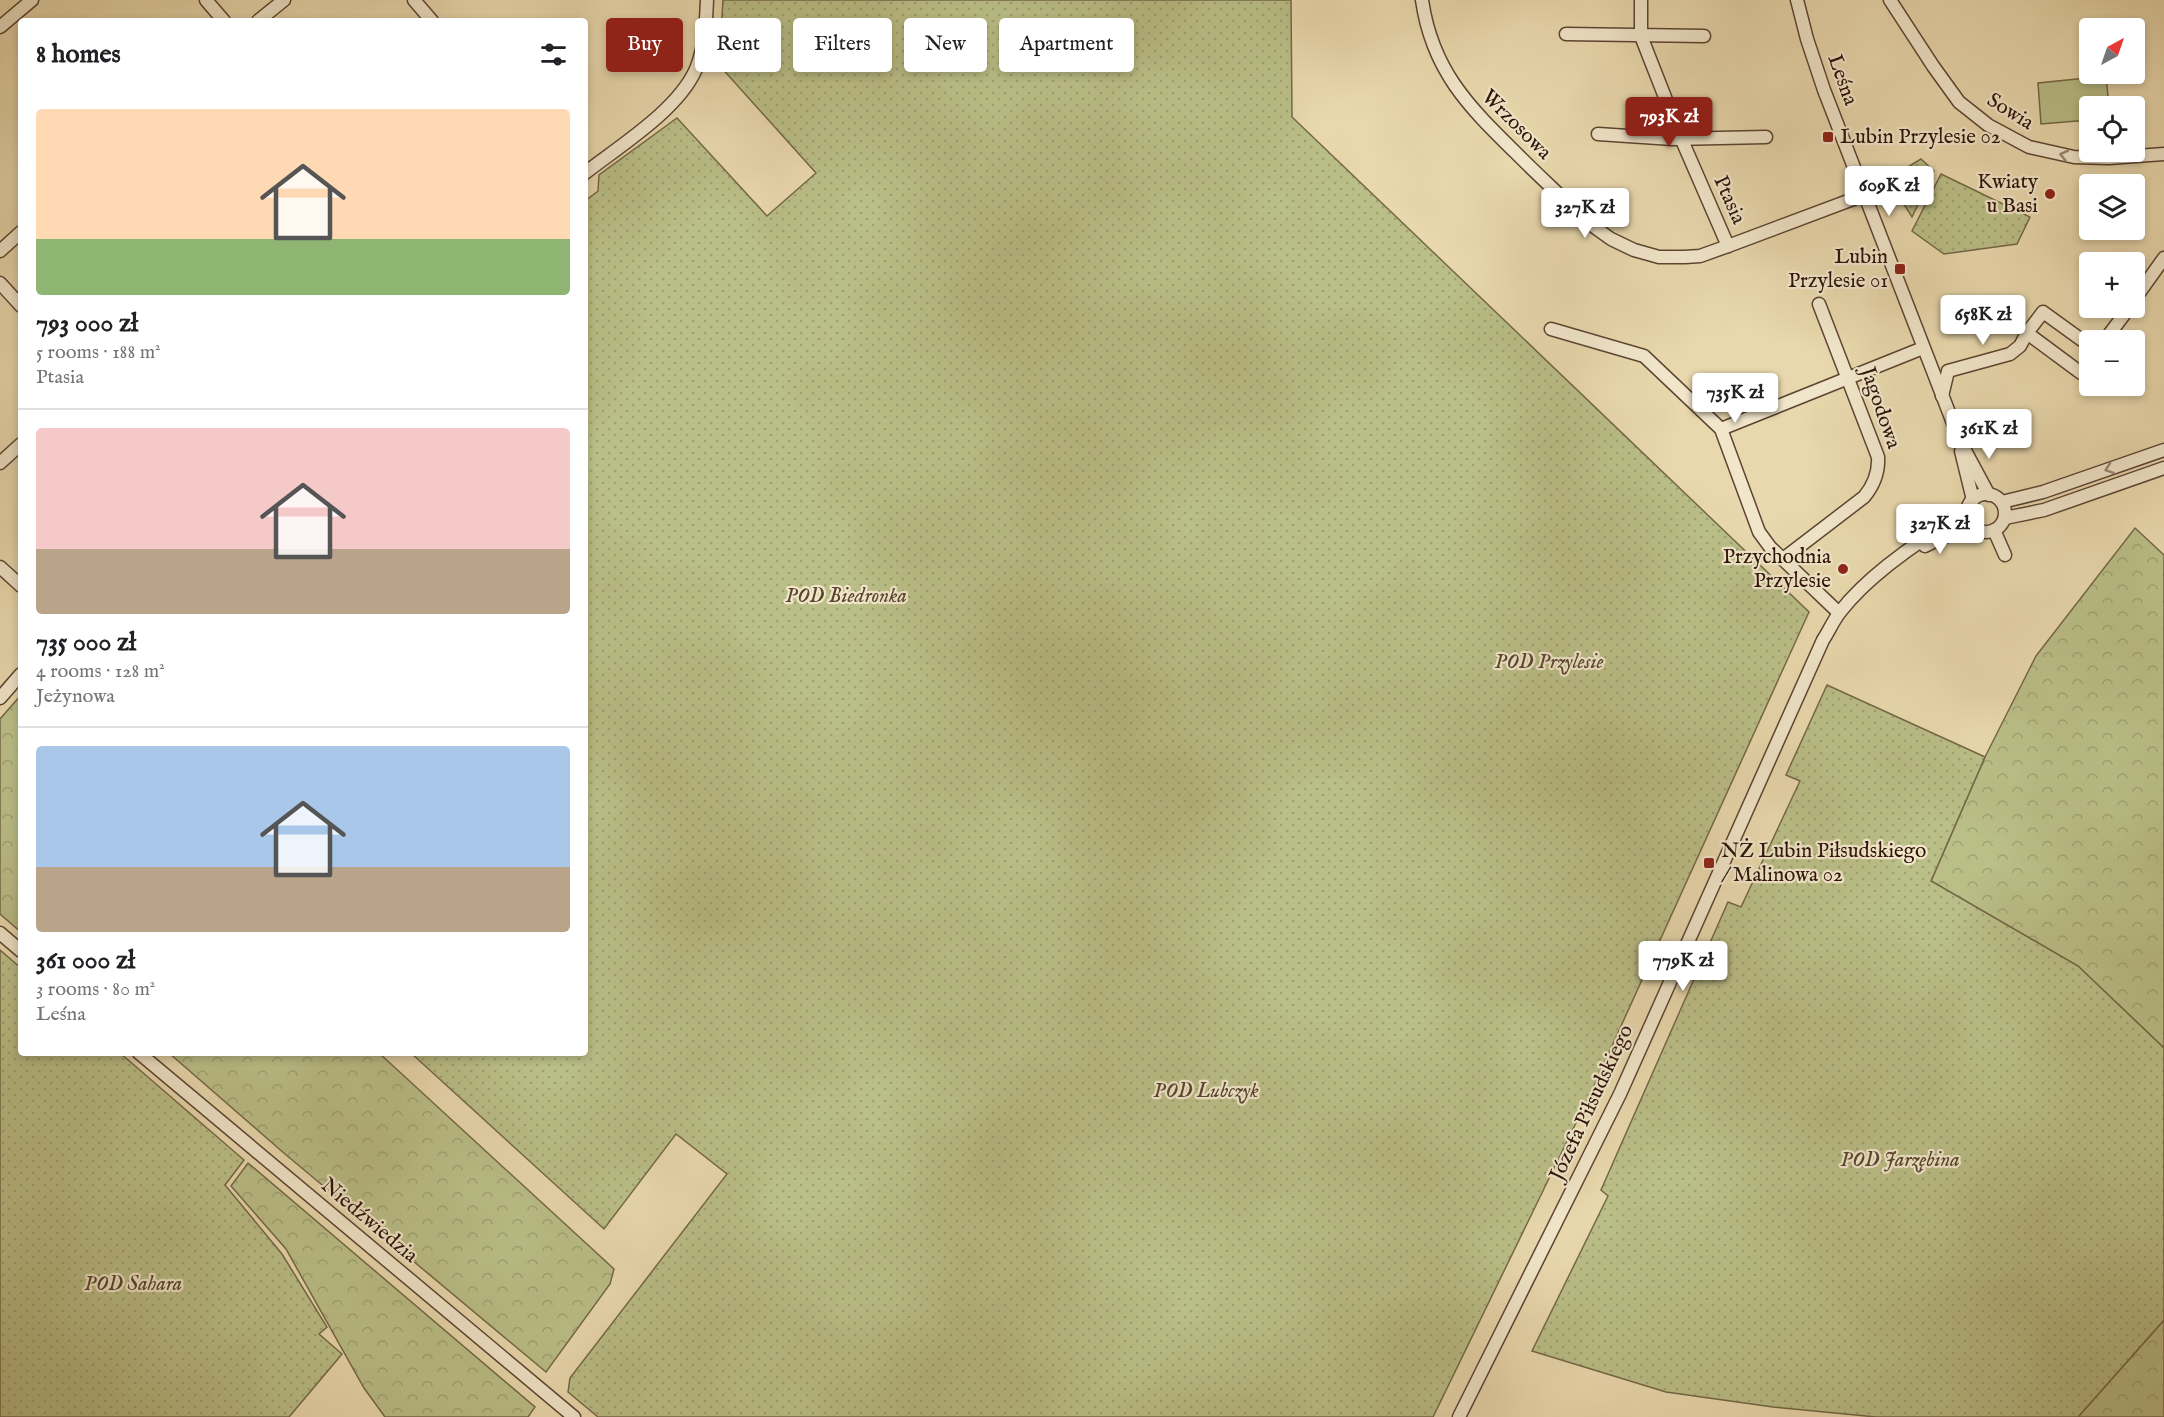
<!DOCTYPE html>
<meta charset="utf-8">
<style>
body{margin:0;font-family:"IM FELL English",serif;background:#f2f2f2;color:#202124;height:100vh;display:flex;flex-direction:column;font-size:22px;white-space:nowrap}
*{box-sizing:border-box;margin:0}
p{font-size:20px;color:#757577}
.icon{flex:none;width:33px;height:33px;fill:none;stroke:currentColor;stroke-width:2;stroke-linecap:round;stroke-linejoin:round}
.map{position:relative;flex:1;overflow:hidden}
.side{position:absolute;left:18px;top:18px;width:570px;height:1038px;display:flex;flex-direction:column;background:#fff;border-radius:6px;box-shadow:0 3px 9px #0003}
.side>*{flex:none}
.guide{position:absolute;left:606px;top:18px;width:570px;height:54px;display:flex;gap:12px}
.needle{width:39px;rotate:40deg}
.controls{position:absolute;left:2079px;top:18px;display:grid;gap:12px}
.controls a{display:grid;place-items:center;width:66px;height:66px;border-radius:6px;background:#fff;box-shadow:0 3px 9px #0003;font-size:30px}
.price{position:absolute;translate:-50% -51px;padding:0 14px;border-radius:6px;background:#fff;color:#222;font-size:20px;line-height:39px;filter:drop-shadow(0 2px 3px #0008)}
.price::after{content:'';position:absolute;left:50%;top:36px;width:18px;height:14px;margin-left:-9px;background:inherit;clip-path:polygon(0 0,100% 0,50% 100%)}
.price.current{background:#8f2418;color:#fff}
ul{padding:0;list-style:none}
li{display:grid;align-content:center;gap:12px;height:318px;padding:0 18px}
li+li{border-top:2px solid #e0e0e0}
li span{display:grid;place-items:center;height:186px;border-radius:6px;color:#555}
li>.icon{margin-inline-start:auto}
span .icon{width:108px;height:108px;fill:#fffc;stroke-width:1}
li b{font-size:26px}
h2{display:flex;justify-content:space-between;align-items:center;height:72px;padding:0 18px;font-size:26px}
.tag{padding:0 21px;border-radius:6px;background:#fff;box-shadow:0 3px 9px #0003;font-size:21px;line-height:54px}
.tag.current{background:#8f2418;color:#fff}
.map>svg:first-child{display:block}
.grass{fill:#babe87;stroke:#746848;stroke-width:1.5}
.forest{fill:url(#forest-crowns);stroke:#746848;stroke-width:1.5}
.park{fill:url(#park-dots);stroke:#746848;stroke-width:1.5}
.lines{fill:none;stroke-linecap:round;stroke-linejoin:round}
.minor-casing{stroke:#5d4432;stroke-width:15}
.minor{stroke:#f1e6ca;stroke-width:12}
.oneway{stroke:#998773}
.poi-dot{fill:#8f2418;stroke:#f1e6ca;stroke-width:2}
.labels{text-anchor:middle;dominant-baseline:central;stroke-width:4.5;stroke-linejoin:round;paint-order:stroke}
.street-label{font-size:21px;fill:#2e1309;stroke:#f1e6ca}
.poi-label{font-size:21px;fill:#2e1309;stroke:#f1e6ca;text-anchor:end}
.park-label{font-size:21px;font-style:italic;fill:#58462f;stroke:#f1e6ca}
</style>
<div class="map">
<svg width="2164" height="1417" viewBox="0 0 2164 1417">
<defs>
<pattern id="forest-crowns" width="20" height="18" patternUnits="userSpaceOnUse" patternTransform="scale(1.5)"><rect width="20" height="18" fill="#babe87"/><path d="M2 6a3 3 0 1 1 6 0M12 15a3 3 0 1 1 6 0" fill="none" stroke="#a0a273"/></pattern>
<pattern id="park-dots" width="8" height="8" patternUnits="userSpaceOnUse" patternTransform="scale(1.5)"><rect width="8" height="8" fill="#babe87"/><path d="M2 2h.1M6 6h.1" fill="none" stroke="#a0a273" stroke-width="1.8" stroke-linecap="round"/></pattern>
</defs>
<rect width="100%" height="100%" fill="#e9d8ad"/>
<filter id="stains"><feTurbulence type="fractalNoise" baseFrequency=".00333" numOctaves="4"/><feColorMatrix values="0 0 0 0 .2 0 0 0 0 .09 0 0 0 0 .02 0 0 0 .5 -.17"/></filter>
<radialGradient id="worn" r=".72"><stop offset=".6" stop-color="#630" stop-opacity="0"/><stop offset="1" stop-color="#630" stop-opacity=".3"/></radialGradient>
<path class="grass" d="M 2106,76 L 2109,106 L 2090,106 L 2089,120 L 2041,124 L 2038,83 Z"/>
<g class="forest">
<path d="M 2135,528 L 2164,555 L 2164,1048 L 2078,966 L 1931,881 L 1985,757 L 2036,656 Z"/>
<path d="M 21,695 L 21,932 L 0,914 L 0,719 Z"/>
<path d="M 169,1053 L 379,1053 L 614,1269 L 610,1284 L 546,1372 L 285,1154 Z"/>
<path d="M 248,1163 L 535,1407 L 528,1417 L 385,1417 L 364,1388 L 286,1249 L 231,1186 Z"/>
<path d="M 2164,1320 L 2164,1417 L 2078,1417 Z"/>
</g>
<g class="park">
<path d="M 723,0 L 1291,0 L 1292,117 L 1809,612 L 1592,1090 L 1433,1417 L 598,1417 L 568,1392 L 570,1378 L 727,1174 L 676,1134 L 604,1229 L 411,1053 L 585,1053 L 585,201 L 598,191 L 599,175 L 677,118 L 767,216 L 816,173 L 719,65 Z"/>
<path d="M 1921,159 L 1934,171 L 1912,217 L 1888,179 Z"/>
<path d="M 1941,174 L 2030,217 L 2017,244 L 1944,254 L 1912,231 Z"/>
<path d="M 1827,685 L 1985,757 L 1931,881 L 2078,966 L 2164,1048 L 2164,1320 L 2078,1417 L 1876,1417 L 1773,1407 L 1666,1392 L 1532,1351 L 1608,1196 L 1601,1190 L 1728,902 L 1741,907 L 1800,781 L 1786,775 Z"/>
<path d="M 0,950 L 21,968 L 21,1053 L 120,1053 L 244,1160 L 225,1185 L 282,1254 L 327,1327 L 319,1334 L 342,1354 L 289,1417 L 0,1417 Z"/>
</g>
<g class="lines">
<defs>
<g id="minor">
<path d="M 206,0 L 224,21"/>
<path d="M 414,0 L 432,21"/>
<path d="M 1422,0 C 1432,70 1468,106 1516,153 C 1539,176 1563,198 1586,221 L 1611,239 L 1634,250 L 1659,257 L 1685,257 L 1700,256 L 1728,246 L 1864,195"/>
<path d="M 1641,0 L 1641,36 L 1681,138 L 1728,246"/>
<path d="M 1797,0 L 1807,39 L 1824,90 L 1960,441 L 1989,495"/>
<path d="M 1890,0 L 1933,66 L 1959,102 L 1988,125 L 2029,147 L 2074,157 L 2109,158 L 2164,154"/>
<path d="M 258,21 L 284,0"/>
<path d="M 0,27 L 32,0"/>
<path d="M 1566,34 L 1704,36"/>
<path d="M 1598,134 L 1673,139 L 1766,137"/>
<path d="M 585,173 C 621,145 678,110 696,69 C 705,47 706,23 707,0"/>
<path d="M 0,251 L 21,232"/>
<path d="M 0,283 L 21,306"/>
<path d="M 2134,300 L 2164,258"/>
<path d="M 1551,329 L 1644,356 L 1721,429 L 1759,532 L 1770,547 L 1839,613"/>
<path d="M 2105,340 L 2129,308"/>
<path d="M 2090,346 L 2043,312 L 2027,333 L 2081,373 L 2090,362"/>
<path d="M 1942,396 L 1948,371 L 2010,354 L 2020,346 L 2027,333"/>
<path d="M 1721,429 L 1923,348"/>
<path d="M 1961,451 L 1973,500"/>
<path d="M 0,463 L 21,444"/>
<circle cx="1986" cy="513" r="19"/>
<path d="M 2002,502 L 2043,492 L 2164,450"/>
<path d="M 2005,518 L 2044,510 L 2164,468"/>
<path d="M 1994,530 L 2005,555"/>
<path d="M 1925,546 L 1943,537 L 1976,529"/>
<path d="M 1783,559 L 1864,497 C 1874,485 1879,473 1878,457 L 1819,304"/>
<path d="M 0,567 L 21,586"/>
<path d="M 0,698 L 21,674"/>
<path d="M 0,933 L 21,951"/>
<path d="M 139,1053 L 574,1417"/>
<path d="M 1459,1417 L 1620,1094 L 1823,640 C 1829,631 1833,621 1840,612 C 1869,574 1926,536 1968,511"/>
</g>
</defs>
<use href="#minor" class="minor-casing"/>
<use href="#minor" class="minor"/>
</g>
<defs><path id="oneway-chevron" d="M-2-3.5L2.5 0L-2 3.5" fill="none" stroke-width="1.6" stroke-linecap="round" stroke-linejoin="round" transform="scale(1.5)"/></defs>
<g class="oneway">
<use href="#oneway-chevron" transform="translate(2064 155) rotate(-167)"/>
<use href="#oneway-chevron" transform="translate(2109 469) rotate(161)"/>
</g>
<g class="poi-dot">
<rect x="1822" y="131" width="12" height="12" rx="3"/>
<circle cx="2050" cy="194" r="6"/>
<rect x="1894" y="263" width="12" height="12" rx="3"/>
<circle cx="1843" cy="569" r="6"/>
<rect x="1703" y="857" width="12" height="12" rx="3"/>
</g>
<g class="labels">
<g class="street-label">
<text transform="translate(1842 80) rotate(70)">Leśna</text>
<text transform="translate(2010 112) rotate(32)">Sowia</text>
<text transform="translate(1516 125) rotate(45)">Wrzosowa</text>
<text transform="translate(1729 200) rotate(66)">Ptasia</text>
<text transform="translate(1880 408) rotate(71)">Jagodowa</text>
<text transform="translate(1592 1103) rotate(-65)">Józefa Piłsudskiego</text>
<text transform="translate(369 1221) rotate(40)">Niedźwiedzia</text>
</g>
<g class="poi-label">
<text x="1840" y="137" text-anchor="start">Lubin Przylesie 02</text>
<text x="2038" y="182">Kwiaty<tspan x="2038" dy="24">u Basi</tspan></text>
<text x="1888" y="257">Lubin<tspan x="1888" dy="24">Przylesie 01</tspan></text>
<text x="1831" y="557">Przychodnia<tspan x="1831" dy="24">Przylesie</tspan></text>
<text x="1721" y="851" text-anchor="start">NŻ Lubin Piłsudskiego<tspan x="1721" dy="24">/ Malinowa 02</tspan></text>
</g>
<g class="park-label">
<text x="846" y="596">POD Biedronka</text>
<text x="1549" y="662">POD Przylesie</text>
<text x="1206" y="1091">POD Lubczyk</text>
<text x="1900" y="1160">POD Jarzębina</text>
<text x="133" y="1284">POD Sahara</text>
</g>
</g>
<rect width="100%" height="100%" filter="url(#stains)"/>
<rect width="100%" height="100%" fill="url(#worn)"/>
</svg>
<div class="controls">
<a><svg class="needle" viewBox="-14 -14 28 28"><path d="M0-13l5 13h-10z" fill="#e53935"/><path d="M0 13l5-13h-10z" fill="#757577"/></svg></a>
<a><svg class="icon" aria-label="locate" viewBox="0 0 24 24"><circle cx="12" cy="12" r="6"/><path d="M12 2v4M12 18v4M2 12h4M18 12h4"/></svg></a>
<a><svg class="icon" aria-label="layers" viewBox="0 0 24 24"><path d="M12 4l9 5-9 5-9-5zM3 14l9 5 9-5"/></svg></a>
<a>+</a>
<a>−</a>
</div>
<b class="price current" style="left:1669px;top:148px">793K zł</b>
<b class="price" style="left:1889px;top:217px">609K zł</b>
<b class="price" style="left:1585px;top:239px">327K zł</b>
<b class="price" style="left:1983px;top:346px">658K zł</b>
<b class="price" style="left:1735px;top:424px">735K zł</b>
<b class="price" style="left:1989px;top:460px">361K zł</b>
<b class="price" style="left:1940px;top:555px">327K zł</b>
<b class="price" style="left:1683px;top:992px">779K zł</b>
<div class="guide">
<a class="tag current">Buy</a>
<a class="tag">Rent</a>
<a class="tag">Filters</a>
<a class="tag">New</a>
<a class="tag">Apartment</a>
</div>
<section class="side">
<h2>8 homes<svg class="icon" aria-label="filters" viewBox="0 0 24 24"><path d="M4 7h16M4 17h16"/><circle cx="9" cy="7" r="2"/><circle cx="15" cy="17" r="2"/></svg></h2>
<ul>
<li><span style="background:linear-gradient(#ffd9b3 70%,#8fb573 0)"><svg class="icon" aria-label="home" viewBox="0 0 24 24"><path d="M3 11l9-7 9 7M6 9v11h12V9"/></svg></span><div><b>793 000 zł</b><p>5 rooms · 188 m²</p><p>Ptasia</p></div></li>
<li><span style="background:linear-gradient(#f6c9c9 65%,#b9a48a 0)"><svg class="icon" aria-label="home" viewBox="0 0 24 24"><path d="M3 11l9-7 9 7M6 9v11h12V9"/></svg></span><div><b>735 000 zł</b><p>4 rooms · 128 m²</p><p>Jeżynowa</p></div></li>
<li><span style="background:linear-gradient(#a9c7e8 65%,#b9a48a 0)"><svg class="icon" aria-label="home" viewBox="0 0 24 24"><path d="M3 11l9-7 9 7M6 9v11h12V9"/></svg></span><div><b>361 000 zł</b><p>3 rooms · 80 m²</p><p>Leśna</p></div></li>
</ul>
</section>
</div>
